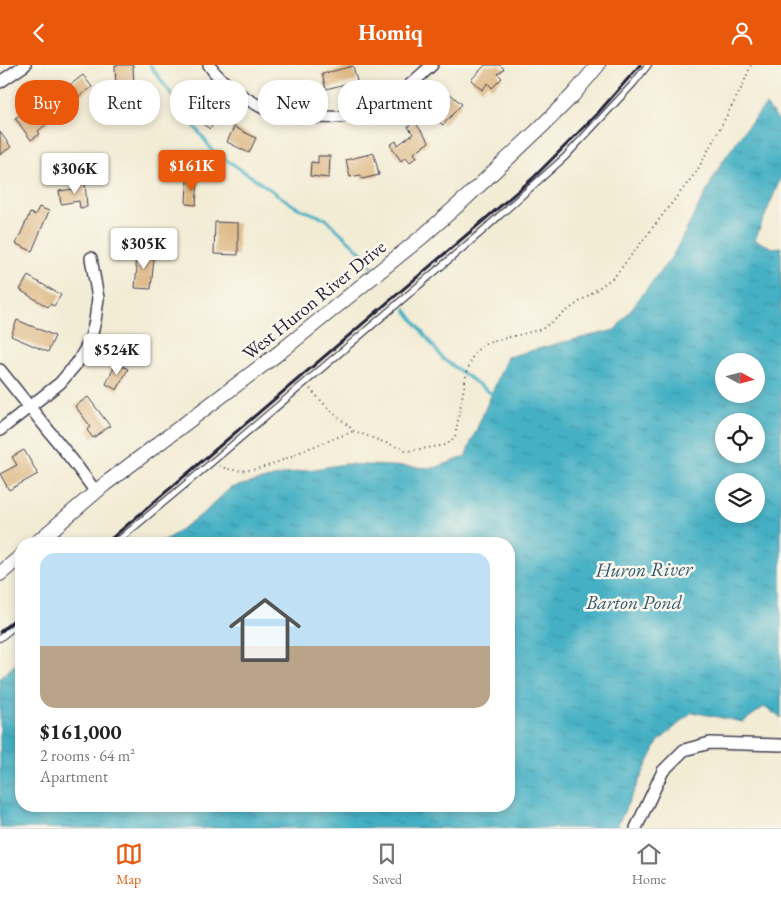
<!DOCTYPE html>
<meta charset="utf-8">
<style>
body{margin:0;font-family:"EB Garamond",serif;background:#f2f2f2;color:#222;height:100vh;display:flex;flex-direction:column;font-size:19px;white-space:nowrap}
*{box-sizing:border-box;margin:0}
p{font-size:16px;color:#767676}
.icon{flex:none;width:28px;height:28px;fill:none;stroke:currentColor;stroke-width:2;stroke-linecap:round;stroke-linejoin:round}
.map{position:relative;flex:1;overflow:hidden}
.details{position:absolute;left:15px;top:472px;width:500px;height:275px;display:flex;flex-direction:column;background:#fff;border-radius:20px;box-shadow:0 2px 8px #0003}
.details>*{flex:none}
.top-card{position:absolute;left:15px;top:15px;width:500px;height:45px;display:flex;gap:10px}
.needle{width:32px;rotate:97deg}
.controls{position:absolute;left:715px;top:288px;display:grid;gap:10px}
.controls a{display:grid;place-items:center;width:50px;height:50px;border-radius:50%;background:#fff;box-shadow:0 2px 8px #0003;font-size:25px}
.price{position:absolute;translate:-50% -42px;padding:0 11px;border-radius:5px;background:#fff;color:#222;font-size:16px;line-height:32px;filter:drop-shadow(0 1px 2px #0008)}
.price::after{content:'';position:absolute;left:50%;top:30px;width:15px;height:11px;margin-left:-8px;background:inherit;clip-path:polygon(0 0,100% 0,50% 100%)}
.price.selected{background:#ea580c;color:#fff}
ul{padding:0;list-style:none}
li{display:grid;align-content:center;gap:10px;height:265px;padding:0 25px}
li span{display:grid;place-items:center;height:155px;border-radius:15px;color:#555}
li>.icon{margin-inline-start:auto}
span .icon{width:90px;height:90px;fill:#fffc;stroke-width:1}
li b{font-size:21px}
.chip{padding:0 18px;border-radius:20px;background:#fff;box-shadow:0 2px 8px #0003;font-size:18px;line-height:45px}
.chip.selected{background:#ea580c;color:#fff}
header{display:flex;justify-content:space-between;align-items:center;height:65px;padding:0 25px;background:#ea580c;color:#fff;font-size:22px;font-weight:700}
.menu{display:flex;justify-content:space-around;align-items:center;height:70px;border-top:1px solid #e0e0e0;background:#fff;font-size:14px;color:#767676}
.menu a{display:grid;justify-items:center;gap:2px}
.menu .selected{color:#ea580c}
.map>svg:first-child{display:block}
.water{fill:url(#water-ripples);stroke:#346980;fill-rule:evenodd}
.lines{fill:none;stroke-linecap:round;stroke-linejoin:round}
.stream{stroke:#45b0c4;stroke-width:3}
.building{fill:#deb988}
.service-casing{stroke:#414052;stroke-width:8}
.minor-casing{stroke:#414052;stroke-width:14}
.tertiary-casing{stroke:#414052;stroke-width:16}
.path{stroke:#414052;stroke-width:2;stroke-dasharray:1 4;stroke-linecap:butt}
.service{stroke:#fff;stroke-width:5.5}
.minor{stroke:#fff;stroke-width:11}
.tertiary{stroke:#fff;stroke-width:14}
.rail{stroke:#22223b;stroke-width:3}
.labels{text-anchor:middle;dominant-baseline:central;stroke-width:5;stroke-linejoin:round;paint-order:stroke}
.street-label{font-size:19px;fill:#22223b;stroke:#fbf7ec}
.water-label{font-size:20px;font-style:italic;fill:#305b72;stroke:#fbf7ec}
</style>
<header><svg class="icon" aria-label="back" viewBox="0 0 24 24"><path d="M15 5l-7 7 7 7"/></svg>Homiq<svg class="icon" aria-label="person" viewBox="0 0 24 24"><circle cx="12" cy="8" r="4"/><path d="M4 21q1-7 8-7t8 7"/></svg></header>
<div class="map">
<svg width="781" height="763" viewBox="0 0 781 763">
<defs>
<pattern id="water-ripples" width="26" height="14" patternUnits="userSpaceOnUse" patternTransform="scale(1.25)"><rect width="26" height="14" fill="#45b0c4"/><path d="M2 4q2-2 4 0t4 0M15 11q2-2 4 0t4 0" fill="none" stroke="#398fa0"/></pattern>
</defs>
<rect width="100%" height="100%" fill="#fbf7ec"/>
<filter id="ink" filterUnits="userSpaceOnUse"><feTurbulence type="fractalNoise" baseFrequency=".02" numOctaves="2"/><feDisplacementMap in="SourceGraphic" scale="10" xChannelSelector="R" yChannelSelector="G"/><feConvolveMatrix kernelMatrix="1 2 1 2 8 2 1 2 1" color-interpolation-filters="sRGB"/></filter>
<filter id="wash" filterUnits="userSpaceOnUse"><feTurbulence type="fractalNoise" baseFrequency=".0096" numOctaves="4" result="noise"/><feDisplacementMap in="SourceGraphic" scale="20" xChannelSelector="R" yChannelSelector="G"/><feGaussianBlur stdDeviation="1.12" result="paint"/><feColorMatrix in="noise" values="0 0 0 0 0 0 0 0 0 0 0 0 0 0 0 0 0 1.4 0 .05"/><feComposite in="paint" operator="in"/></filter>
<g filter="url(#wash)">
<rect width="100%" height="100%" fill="#f3ecd5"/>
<path class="water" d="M 766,40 L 779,56 L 781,60 L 781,112 L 755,175 L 773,183 L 781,182 L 781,653 L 764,642 L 743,657 L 692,647 L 658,677 L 616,763 L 0,763 L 0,613 L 21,594 L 21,741 L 509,741 L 509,479 L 160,479 L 205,447 L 230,423 L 290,408 L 345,399 L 434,403 L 465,392 L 507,292 L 560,278 L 615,265 L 673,190 L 722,97 L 746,63 ZM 724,296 L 756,296 L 756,329 L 724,329 ZM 724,356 L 756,356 L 756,389 L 724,389 ZM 724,416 L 756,416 L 756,449 L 724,449 Z"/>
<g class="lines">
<g class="stream">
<path d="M 150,0 L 212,85 L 296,142 L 326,154 L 362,188 L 372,202"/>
<path d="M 405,244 L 443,294 L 492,329 L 492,331"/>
</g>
</g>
<g id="blocks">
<g class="building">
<path d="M 115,0 L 133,0 L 134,22 L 116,23 Z"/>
<path d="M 485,0 L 500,0 L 504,4 L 498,9 L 502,13 L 492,23 L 488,18 L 482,25 L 471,15 Z"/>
<path d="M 353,1 L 357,16 L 326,24 L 322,9 Z"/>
<path d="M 83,10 L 92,22 L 74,35 L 73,33 L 64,40 L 57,30 Z"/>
<path d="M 450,29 L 462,39 L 443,60 L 431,50 Z"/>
<path d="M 193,38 L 217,54 L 210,64 L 186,48 Z"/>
<path d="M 26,46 L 33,56 L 43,48 L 49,57 L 38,66 L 40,69 L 31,75 L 15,53 Z"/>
<path d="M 415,57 L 429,77 L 414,88 L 417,92 L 410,97 L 406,92 L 401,96 L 390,80 L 396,76 L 398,80 L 413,69 L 408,62 Z"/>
<path d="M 234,62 L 256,73 L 249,88 L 227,77 Z"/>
<path d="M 0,67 L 11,82 L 0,90 Z"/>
<path d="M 374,88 L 379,110 L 362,114 L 361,110 L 350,112 L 346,95 Z"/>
<path d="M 318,91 L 330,91 L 329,113 L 310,111 L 311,97 L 318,98 Z"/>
<path d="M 187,115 L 198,116 L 196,140 L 186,139 Z"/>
<path d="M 85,117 L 87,142 L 80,143 L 79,136 L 61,139 L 59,126 L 74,124 L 74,118 Z"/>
<path d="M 39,142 L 49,146 L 32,186 L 16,179 L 30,148 L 35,150 Z"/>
<path d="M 215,157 L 238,158 L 238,190 L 214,189 Z"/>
<path d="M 136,186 L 148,187 L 147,192 L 154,193 L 151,224 L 135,223 L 137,202 L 135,202 Z"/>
<path d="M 28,211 L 61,230 L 54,241 L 50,239 L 48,242 L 20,225 Z"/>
<path d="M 17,255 L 55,271 L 48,287 L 11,271 Z"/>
<path d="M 116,298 L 128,304 L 117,325 L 106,319 Z"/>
<path d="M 88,332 L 110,361 L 93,373 L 87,365 L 91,362 L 75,341 Z"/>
<path d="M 24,385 L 38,409 L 9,425 L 0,409 L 17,400 L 12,392 Z"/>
</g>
</g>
</g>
<g filter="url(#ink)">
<use href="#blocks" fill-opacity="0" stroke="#414052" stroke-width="1"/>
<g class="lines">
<defs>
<g id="service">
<path d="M 114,479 L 211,398 L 478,170 L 565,92 L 633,19 L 648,0"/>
<path d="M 0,573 L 21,556"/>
</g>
<g id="minor">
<path d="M 209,0 C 222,20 257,43 280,49 C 286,51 293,51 299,51 C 325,53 346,54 371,45 C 394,37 414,16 432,0"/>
<path d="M 0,17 L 25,0"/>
<path d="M 0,305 L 73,396 L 96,427"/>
<path d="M 0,365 L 60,318 L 77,298 L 90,276 L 95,256 L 98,233 L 91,193"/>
<path d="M 636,763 L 663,706 L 684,685 L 710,678 L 781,680"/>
</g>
<g id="tertiary">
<path d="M 35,479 L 105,419 L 280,287 L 423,171 L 467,132 L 541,62 L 573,30 L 598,0"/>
<path d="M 0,509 L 21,491"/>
</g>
</defs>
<use href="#service" class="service-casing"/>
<use href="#minor" class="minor-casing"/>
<use href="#tertiary" class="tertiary-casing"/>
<g class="path">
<path d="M 310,324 L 327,342 L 354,366 L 408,386 L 446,380 L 455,372 L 466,311 L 473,290 L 483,279 L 542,264 L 615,211 L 697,106 L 742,22 L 751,0"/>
<path d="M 219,401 C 251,414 279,396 307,384 C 323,378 338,372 354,366"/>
</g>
<use href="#service" class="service"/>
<use href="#minor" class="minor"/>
<use href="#tertiary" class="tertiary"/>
<g class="rail">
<path d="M 105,479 L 532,114 L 597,49 L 640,0"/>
<path d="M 0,567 L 21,549"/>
</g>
</g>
</g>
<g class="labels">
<g class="street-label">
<text transform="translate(314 235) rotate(-39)">West Huron River Drive</text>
</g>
<g class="water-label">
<text transform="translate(644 504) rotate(-1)">Huron River</text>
<text x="634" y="537">Barton Pond</text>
</g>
</g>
</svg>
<div class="controls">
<a><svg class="needle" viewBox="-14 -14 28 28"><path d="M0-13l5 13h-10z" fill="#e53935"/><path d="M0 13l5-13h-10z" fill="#767676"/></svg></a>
<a><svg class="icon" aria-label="locate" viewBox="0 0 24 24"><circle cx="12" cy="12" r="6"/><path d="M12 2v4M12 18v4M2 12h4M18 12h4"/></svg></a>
<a><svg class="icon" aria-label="layers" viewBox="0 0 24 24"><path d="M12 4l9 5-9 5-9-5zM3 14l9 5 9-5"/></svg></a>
</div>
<b class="price selected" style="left:192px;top:127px">$161K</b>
<b class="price" style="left:75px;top:130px">$306K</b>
<b class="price" style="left:144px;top:205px">$305K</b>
<b class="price" style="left:117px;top:311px">$524K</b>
<div class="top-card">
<a class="chip selected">Buy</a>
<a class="chip">Rent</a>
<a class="chip">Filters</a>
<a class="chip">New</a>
<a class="chip">Apartment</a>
</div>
<section class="details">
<ul>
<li><span style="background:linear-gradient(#bfe0f5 60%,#b9a48a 0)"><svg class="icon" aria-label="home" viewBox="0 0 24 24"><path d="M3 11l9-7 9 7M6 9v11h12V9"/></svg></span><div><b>$161,000</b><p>2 rooms · 64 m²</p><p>Apartment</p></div></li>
</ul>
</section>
</div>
<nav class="menu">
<a class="selected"><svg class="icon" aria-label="map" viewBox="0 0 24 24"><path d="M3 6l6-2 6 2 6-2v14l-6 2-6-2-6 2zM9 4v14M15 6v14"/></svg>Map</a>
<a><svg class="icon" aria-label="saved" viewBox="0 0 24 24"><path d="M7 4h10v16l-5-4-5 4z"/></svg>Saved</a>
<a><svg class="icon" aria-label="home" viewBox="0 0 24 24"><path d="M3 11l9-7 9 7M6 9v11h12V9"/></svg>Home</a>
</nav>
